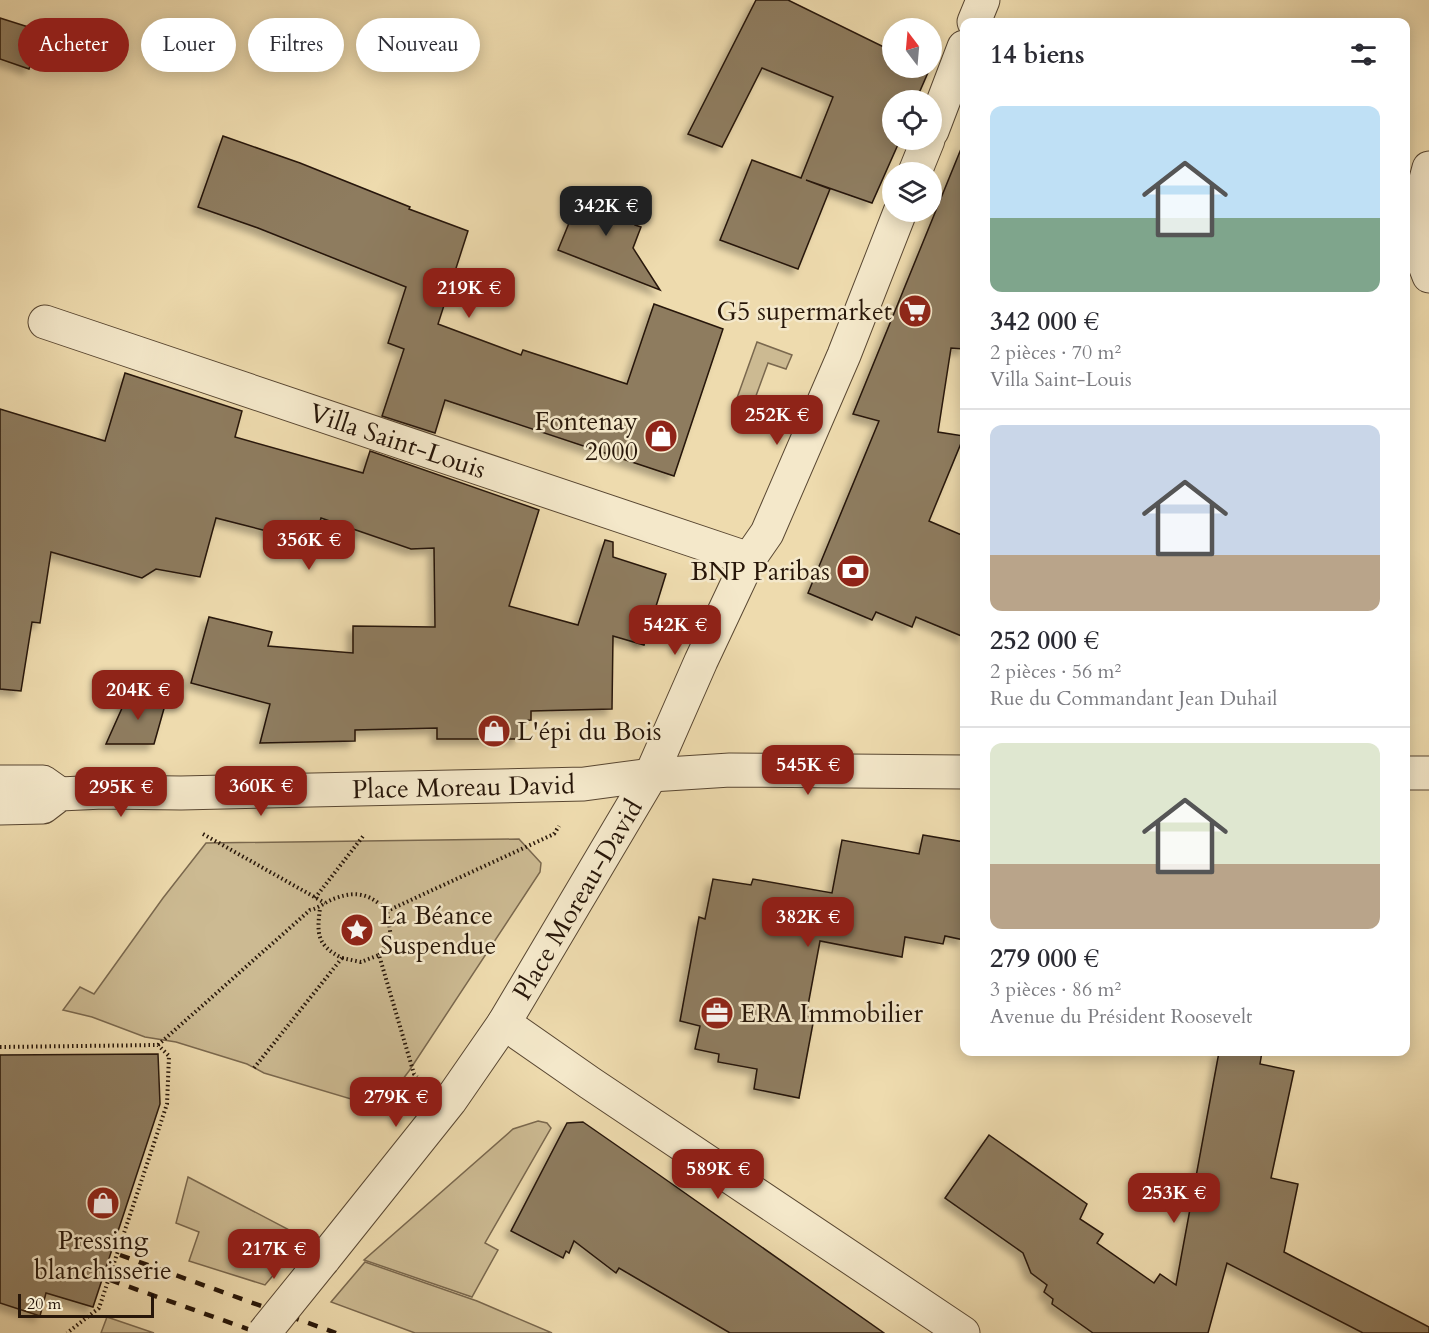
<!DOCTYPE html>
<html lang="fr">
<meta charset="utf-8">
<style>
body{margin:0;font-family:Cardo,serif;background:#f2f2f3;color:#2b2b33;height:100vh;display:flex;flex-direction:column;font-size:22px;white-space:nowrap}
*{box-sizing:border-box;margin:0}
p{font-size:20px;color:#7c7c81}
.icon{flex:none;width:33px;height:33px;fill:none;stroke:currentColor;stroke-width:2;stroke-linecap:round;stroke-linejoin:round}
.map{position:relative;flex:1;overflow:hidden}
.drawer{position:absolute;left:960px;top:18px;width:450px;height:1038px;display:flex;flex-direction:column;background:#fff;border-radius:12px;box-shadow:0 3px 15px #0003}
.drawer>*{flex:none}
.banner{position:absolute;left:18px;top:18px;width:570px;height:54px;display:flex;gap:12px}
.needle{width:39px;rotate:344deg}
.controls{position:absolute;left:882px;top:18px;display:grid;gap:12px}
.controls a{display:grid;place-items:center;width:60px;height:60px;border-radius:50%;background:#fff;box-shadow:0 3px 15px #0003;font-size:30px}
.scale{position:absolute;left:18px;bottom:15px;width:136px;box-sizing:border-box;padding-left:6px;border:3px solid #271609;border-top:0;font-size:16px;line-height:21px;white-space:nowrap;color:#271609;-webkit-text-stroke:4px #f4e8ca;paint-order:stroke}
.price{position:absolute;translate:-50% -51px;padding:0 14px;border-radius:12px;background:#8f2418;color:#fff;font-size:20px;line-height:39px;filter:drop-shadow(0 2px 3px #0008)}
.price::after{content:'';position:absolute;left:50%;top:36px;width:18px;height:14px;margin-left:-9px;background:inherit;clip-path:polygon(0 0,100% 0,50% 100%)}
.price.current{background:#222;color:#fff}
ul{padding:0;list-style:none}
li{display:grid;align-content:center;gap:12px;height:318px;padding:0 30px}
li+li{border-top:2px solid #e1e1e2}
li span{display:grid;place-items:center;height:186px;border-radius:12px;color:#555}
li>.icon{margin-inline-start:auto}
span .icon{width:108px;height:108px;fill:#fffc;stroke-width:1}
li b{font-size:26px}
h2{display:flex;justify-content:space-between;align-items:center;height:72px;padding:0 30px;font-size:26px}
.tag{padding:0 21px;border-radius:27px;background:#fff;box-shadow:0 3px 15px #0003;font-size:21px;line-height:54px}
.tag.current{background:#8f2418;color:#fff}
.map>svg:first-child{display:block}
.green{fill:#ccba92;stroke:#7a684e;stroke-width:1.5}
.building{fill:#8e7c5f;stroke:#271609;stroke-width:1.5;filter:url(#shadow)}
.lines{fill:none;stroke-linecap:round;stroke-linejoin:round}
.minor-casing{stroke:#594732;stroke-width:35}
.path{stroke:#271609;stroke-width:4;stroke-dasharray:1.5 3;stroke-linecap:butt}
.minor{stroke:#f4e8ca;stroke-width:33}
.rail{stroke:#271609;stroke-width:4.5;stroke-dasharray:10 10;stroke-linecap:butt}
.minor-bridge-casing{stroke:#594732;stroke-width:35;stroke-linecap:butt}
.minor-bridge{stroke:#f4e8ca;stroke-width:33}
.labels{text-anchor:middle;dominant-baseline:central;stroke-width:5;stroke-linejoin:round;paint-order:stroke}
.poi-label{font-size:26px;fill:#271609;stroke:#f4e8ca;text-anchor:end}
.street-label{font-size:26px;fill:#271609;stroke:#f4e8ca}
</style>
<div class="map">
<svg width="1429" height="1333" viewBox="0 0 1429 1333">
<defs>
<filter id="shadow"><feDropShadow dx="-5.5" dy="5.5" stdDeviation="3" flood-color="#0004"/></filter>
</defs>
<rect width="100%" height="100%" fill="#eedbae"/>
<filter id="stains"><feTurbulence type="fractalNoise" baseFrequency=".00333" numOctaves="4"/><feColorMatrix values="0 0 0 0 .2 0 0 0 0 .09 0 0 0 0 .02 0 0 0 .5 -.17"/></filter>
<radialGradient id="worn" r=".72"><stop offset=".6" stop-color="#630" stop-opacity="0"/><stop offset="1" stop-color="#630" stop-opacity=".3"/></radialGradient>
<g class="green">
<path d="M 757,342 L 792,355 L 786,369 L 768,363 L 753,404 L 737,398 Z"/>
<path d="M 519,839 L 541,863 L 540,872 L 409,1071 L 381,1108 L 264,1073 L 247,1064 L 176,1042 L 145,1037 L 92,1017 L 63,1010 L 80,987 L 94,994 L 163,898 L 206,843 Z"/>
<path d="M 538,1121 L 547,1123 L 551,1128 L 485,1243 L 498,1250 L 472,1297 L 364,1260 L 513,1129 Z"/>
<path d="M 188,1177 L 297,1234 L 276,1272 L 265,1285 L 189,1261 L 199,1232 L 176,1223 Z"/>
<path d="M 365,1262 L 477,1301 L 552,1333 L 415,1333 L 331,1302 Z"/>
<path d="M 107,1317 L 154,1333 L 101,1333 Z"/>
</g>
<g class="building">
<path d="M 756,0 L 788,0 L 892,51 L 892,68 L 930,68 L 916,100 L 892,100 L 892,140 L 900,140 L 872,203 L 806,180 L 830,189 L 798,269 L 720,240 L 752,160 L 801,178 L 833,97 L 762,68 L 722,147 L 688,134 Z"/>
<path d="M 0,18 L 41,31 L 29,69 L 0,59 Z"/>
<path d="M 223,136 L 300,163 L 410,207 L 409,209 L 468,231 L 438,324 L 521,355 L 523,350 L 627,384 L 654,304 L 723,329 L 674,476 L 445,400 L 435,433 L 382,416 L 404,349 L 388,343 L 406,287 L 258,228 L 198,207 Z"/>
<path d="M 963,144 L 964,349 L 951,348 L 938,432 L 964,436 L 929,521 L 964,536 L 964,637 L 916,617 L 912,627 L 876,612 L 872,620 L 808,593 L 879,421 L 853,414 Z"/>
<path d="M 583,189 L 641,210 L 635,225 L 641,227 L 633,248 L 660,290 L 558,250 Z"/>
<path d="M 125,373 L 242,411 L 235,437 L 363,473 L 370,451 L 539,510 L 509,606 L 578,625 L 605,540 L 613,542 L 613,557 L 666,574 L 644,645 L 613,636 L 612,709 L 531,711 L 531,720 L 519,721 L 519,739 L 437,739 L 437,728 L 355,730 L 355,741 L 260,743 L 270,704 L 191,683 L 209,617 L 272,632 L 268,646 L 353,653 L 353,626 L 435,627 L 434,548 L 411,549 L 321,518 L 314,543 L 216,518 L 200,577 L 156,569 L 142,578 L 51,552 L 40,623 L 32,622 L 21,691 L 0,689 L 0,409 L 105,441 Z"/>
<path d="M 127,697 L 167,698 L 154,744 L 106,744 Z"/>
<path d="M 923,835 L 964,842 L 964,940 L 945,936 L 943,944 L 905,937 L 902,957 L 820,941 L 806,1016 L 814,1018 L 799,1098 L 754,1089 L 757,1069 L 718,1062 L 719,1054 L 695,1049 L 700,1026 L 680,1021 L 699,917 L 705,919 L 713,879 L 751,885 L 753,879 L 832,893 L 842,840 L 919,854 Z"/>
<path d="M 1219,1052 L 1262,1052 L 1260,1064 L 1294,1071 L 1271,1178 L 1298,1184 L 1284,1252 L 1429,1327 L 1429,1333 L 1363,1333 L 1227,1263 L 1208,1333 L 1093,1333 L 1052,1304 L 1053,1299 L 1044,1292 L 1047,1285 L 1031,1273 L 1023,1253 L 945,1198 L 989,1135 L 1087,1204 L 1080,1219 L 1103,1234 L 1097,1243 L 1154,1283 L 1160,1274 L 1176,1285 Z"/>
<path d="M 158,1054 L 160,1104 L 93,1307 L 46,1293 L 40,1316 L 0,1303 L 0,1055 Z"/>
<path d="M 583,1122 L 655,1172 L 884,1333 L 730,1333 L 619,1268 L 616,1273 L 574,1241 L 569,1253 L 566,1251 L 563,1258 L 511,1231 L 567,1123 Z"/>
</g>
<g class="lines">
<defs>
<g id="minor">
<path d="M 974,22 L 983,0"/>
<path d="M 932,131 L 964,47"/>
<path d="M 1429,168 L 1412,232 L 1429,276"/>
<path d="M 915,172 L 928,140"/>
<path id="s1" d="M 45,322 L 749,559"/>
<path d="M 1406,773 L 1429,773"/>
<path d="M 0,782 L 43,782 L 60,794"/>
<path id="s2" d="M 0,808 L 43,807 L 60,794 L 103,792 L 181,793 L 584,784 L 651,775 L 730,770 L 964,772"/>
<path d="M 504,1023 L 590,1083 L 963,1333"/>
<path id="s3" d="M 323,1260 L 450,1101 L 504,1023 L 651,775 L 701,661 L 749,559 L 767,533 L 844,355 L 900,212"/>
</g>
</defs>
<use href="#minor" class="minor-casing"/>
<g class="path">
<path d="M 203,834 L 325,903"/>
<path d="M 315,898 L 364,835"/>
<path d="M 379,955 L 391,937 L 387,911"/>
<path d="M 342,958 L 361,962 L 379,955 L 414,1074 L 417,1077"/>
<path d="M 158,1045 L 310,910 C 320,908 326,901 336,898 C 357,890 372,895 387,911 L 554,834 L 559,826"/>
<path d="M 0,1047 L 158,1045 L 169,1056 L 167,1104 L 99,1308 L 67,1333"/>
<path d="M 254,1068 L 342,958 C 316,945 317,933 320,908"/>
</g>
<use href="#minor" class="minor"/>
<g class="rail">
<path d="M 120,1255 L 336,1333"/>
<path d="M 110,1280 L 259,1333"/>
</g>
<defs>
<path id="minor-bridge" d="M 264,1333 L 323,1260"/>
</defs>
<use href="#minor-bridge" class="minor-bridge-casing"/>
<use href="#minor-bridge" class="minor-bridge"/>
</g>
<defs>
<symbol id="supermarket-disc" viewBox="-11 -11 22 22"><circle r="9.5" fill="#8f2418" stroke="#f4e8ca"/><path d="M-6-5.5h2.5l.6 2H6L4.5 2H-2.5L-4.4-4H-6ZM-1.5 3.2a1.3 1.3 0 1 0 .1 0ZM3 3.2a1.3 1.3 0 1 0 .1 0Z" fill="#fff"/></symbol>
<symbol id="shop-disc" viewBox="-11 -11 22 22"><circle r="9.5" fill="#8f2418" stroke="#f4e8ca"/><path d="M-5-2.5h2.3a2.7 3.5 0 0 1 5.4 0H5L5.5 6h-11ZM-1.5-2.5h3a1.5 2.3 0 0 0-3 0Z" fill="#fff"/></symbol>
<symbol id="bank-disc" viewBox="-11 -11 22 22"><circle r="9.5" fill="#8f2418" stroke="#f4e8ca"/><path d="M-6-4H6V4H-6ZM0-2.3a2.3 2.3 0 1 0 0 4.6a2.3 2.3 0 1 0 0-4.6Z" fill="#fff"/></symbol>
<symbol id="sight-disc" viewBox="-11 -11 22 22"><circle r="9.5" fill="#8f2418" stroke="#f4e8ca"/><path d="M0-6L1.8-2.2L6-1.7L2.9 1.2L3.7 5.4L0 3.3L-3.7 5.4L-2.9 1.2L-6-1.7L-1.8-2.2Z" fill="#fff"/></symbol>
<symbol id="office-disc" viewBox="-11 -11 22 22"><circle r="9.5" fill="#8f2418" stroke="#f4e8ca"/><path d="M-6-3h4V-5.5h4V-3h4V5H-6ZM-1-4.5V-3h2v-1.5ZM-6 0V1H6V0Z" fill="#fff"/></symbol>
</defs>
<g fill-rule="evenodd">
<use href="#supermarket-disc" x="896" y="292" width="38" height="38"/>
<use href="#shop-disc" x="642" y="417" width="38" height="38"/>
<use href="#bank-disc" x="834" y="552" width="38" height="38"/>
<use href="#shop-disc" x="475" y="712" width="38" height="38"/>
<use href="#sight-disc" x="338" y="911" width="38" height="38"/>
<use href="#office-disc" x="698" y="994" width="38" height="38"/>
<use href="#shop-disc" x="84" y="1184" width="38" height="38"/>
</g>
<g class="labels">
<g class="poi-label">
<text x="892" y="311">G5 supermarket</text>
<text x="638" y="421">Fontenay<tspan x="638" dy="30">2000</tspan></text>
<text x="830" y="571">BNP Paribas</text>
<text x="517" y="731" text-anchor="start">L'épi du Bois</text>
<text x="380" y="915" text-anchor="start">La Béance<tspan x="380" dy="30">Suspendue</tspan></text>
<text x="740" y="1013" text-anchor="start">ERA Immobilier</text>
<text x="103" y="1240" text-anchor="middle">Pressing<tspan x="103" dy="30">blanchisserie</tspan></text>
</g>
<g class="street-label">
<text stroke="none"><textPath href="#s1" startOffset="372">Villa Saint-Louis</textPath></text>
<text stroke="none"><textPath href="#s2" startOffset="468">Place Moreau David</textPath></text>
<text stroke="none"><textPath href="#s3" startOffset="442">Place Moreau-David</textPath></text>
</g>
</g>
<rect width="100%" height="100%" filter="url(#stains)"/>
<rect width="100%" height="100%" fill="url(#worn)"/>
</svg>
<div class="controls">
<a><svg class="needle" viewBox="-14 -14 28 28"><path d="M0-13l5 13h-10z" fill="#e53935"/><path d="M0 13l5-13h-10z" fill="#7c7c81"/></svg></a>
<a><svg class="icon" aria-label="locate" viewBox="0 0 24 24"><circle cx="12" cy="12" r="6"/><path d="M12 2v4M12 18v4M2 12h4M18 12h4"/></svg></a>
<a><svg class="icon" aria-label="layers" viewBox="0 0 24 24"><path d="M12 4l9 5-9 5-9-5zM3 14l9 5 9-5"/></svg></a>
</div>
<div class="scale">20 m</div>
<b class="price current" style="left:606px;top:237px">342K €</b>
<b class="price" style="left:469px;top:319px">219K €</b>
<b class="price" style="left:777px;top:446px">252K €</b>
<b class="price" style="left:309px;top:571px">356K €</b>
<b class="price" style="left:675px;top:656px">542K €</b>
<b class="price" style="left:138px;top:721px">204K €</b>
<b class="price" style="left:808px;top:796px">545K €</b>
<b class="price" style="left:261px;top:817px">360K €</b>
<b class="price" style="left:121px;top:818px">295K €</b>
<b class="price" style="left:808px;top:948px">382K €</b>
<b class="price" style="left:396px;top:1128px">279K €</b>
<b class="price" style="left:718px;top:1200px">589K €</b>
<b class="price" style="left:1174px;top:1224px">253K €</b>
<b class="price" style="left:274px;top:1280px">217K €</b>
<div class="banner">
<a class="tag current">Acheter</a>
<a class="tag">Louer</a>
<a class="tag">Filtres</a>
<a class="tag">Nouveau</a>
</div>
<section class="drawer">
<h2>14 biens<svg class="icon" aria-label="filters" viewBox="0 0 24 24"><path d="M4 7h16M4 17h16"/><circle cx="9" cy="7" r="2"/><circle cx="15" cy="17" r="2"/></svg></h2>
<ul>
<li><span style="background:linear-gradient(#bfe0f5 60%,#7fa58c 0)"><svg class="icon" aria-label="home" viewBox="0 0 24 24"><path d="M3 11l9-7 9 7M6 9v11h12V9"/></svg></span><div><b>342 000 €</b><p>2 pièces · 70 m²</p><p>Villa Saint-Louis</p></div></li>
<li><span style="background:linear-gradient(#c9d6e8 70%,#b9a48a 0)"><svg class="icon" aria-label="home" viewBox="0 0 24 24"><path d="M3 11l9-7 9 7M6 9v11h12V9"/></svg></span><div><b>252 000 €</b><p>2 pièces · 56 m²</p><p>Rue du Commandant Jean Duhail</p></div></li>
<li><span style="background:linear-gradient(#dfe7d0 65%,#b9a48a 0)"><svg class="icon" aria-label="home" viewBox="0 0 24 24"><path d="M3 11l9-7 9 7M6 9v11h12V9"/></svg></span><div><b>279 000 €</b><p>3 pièces · 86 m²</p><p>Avenue du Président Roosevelt</p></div></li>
</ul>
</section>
</div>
